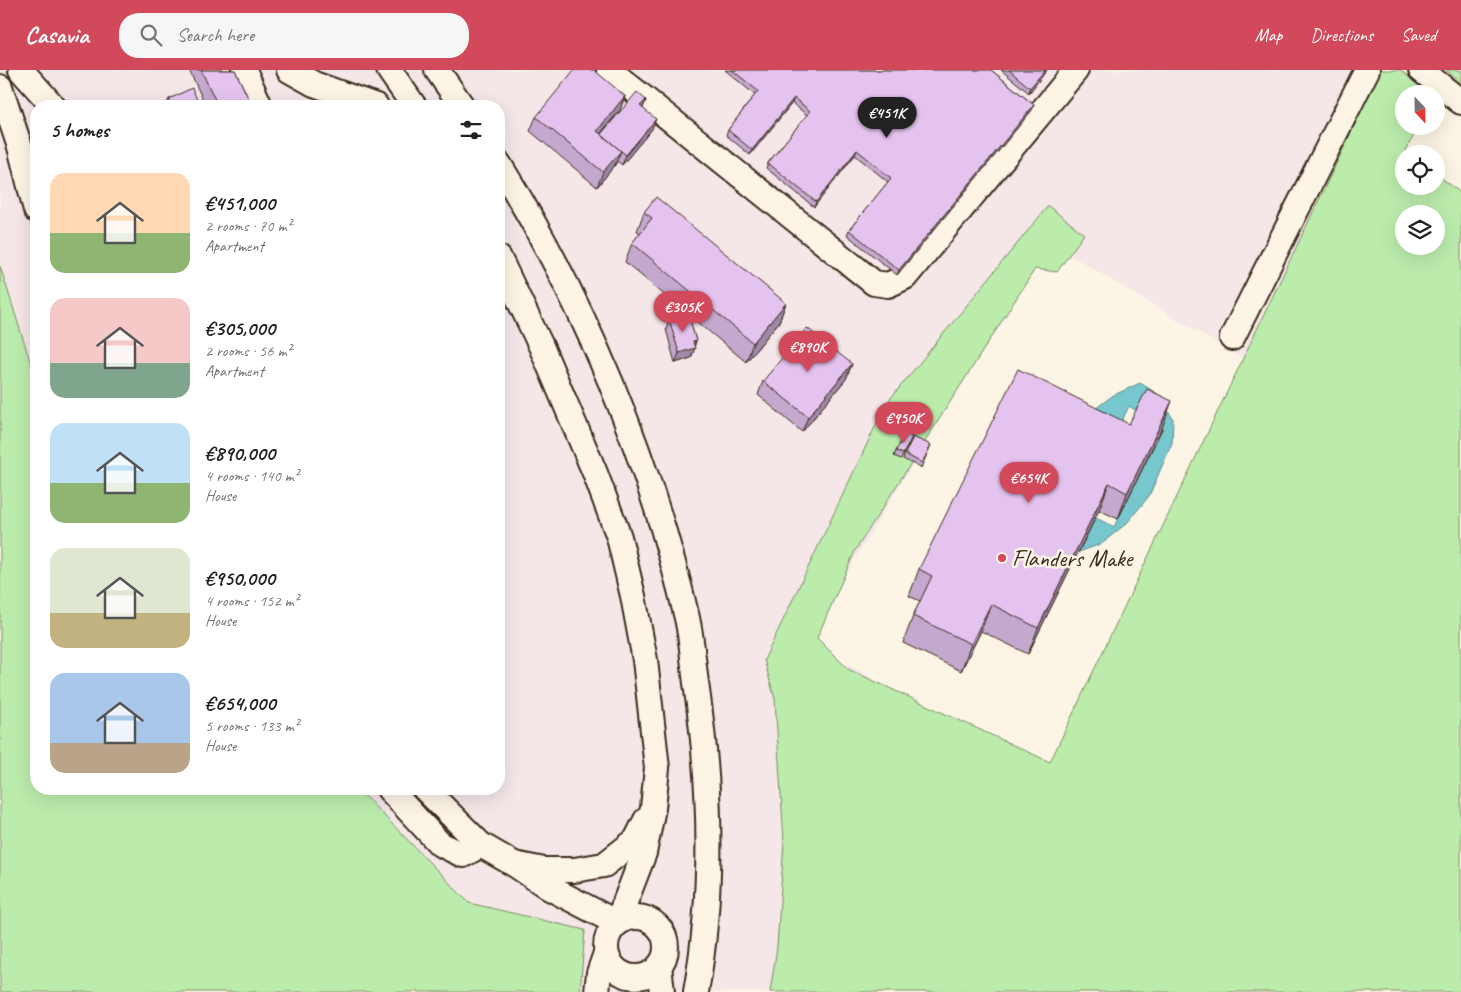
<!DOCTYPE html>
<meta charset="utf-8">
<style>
body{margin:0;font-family:Caveat,sans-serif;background:#f6f6f6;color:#202124;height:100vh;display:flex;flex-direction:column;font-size:19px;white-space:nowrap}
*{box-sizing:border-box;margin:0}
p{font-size:16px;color:#757577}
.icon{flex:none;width:28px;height:28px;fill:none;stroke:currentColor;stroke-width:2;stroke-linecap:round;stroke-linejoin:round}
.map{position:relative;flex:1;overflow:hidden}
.sheet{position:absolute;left:30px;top:30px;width:475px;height:695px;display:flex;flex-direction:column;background:#fff;border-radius:20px;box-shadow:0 5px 20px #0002}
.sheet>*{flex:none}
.needle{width:32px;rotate:158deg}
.tools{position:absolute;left:1395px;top:15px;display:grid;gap:10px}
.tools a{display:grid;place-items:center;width:50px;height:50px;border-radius:50%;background:#fff;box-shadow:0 5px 20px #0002;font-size:25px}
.price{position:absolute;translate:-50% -42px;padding:0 11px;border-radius:18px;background:#d1495b;color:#fff;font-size:16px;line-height:32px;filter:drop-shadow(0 1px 2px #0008)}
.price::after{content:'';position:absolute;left:50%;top:30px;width:15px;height:11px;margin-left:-8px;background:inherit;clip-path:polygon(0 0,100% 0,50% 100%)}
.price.selected{background:#222;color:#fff}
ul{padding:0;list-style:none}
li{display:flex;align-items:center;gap:15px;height:125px;padding:0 20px}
li span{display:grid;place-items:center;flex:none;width:140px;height:100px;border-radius:15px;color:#555}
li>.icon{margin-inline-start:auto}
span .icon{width:60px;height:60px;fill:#fffc;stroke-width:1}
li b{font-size:21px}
h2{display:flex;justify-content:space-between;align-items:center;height:60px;padding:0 20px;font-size:21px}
header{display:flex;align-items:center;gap:30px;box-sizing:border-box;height:70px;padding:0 25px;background:#d1495b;color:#fff}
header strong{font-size:24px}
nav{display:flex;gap:28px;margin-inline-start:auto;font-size:18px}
.search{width:350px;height:45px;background:#f6f6f6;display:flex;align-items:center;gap:12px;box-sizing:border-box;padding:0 18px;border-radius:20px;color:#757577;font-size:19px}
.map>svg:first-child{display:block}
.built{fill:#f5e6e8;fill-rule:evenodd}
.green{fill:#bbecac;stroke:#7b8b65;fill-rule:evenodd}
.water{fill:#76c7ce;stroke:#5e8888}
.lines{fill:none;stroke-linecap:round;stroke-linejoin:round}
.minor-casing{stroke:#3b2a1e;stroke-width:28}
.minor{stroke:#fcf5e5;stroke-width:24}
.wall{fill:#c5a8ce;stroke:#3b2a1e}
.shaded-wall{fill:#a088a7;stroke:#3b2a1e}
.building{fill:#e5c3ef;stroke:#3b2a1e}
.poi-dot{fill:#d1495b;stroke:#fcf5e5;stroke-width:2}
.labels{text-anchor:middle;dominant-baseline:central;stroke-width:5;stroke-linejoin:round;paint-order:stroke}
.poi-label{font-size:24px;fill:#3b2a1e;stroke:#fcf5e5;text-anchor:start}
</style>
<header>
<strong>Casavia</strong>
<div class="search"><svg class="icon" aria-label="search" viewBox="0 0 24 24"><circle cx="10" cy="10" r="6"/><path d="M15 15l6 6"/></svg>Search here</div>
<nav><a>Map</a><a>Directions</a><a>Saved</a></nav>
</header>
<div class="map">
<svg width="1461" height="922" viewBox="0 0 1461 922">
<rect width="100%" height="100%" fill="#fcf5e5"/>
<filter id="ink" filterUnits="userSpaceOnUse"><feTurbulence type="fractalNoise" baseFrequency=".02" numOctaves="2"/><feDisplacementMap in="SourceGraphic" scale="10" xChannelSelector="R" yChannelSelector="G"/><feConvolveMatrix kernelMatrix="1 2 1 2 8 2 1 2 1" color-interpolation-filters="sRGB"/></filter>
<g filter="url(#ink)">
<path class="built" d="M 0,0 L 1381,0 L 1245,290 L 1048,172 L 805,571 L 1036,698 L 925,922 L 0,922 ZM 36,36 L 499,36 L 499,719 L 36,719 Z"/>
<g class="green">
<path d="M 1381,0 L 1400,0 L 1432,24 L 1404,24 L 1404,56 L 1420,56 L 1405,80 L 1410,84 L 1404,84 L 1404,116 L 1436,116 L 1436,104 L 1461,123 L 1461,922 L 770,922 L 777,877 L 784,771 L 775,629 L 764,590 L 886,334 L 1048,136 L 1084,164 L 1057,202 L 1035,199 L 855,481 L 817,568 L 848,599 L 1050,692 ZM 1404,144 L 1436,144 L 1436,176 L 1404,176 Z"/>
<path d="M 1446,0 L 1461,0 L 1461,13 Z"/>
<path d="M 0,196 L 36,310 L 36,719 L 358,719 L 469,833 L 585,860 L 580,922 L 0,922 Z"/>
</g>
<path class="water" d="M 1140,313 L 1158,324 L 1173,349 L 1172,373 L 1149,426 L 1127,453 L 1101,474 L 1079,482 L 1096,448 L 1114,457 L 1163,358 L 1129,336 L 1110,376 L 1095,339 L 1112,326 Z"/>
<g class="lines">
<defs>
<g id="minor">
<path d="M 21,0 L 53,36"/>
<path d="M 244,0 L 260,36"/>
<path d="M 289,0 L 314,14 L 376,36"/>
<path d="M 389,0 L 414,36"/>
<path d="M 437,0 L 462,36"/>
<path d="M 609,0 L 874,213 L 888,215 L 905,207 L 1076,0"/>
<path d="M 1421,0 L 1461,32"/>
<path d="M 0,17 L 20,77 L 36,140"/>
<path d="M 499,94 C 585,233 650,390 687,548 C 692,569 693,592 696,613 C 711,715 714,821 696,922"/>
<path d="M 499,188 L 541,276 L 595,403 L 619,467 L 633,526 L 645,590 L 657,698 L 653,738 L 644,783 L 617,853 L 548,817 L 514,794"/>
<path d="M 1232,268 L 1367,0"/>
<path d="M 389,719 L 440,774 L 463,785 L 481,775"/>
<path d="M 425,719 L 481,775 L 514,794 L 544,800 L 574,800 L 604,795 L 636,770 L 646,750"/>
<circle cx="636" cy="877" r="30"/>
<path d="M 659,896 L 662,922"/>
<path d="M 597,922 L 599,903 L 606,883"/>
</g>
</defs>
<use href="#minor" class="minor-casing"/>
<use href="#minor" class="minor"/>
</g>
<g class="wall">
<path d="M 189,0 L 235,0 L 252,36 L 206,36 Z"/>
<path d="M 725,0 L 991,0 L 1034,35 L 1032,40 L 897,205 L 847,165 L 849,160 L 888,112 L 855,85 L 814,137 L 766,98 L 768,93 L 807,45 L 792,33 L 750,85 L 726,65 L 728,60 L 755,25 Z"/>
<path d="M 1001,0 L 1047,0 L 1029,23 Z"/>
<path d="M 625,26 L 620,40 L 601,64 L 646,30 L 643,38 L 652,59 L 622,95 L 617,91 L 615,95 L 597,117 L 530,61 L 536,47 Z"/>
<path d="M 169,29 L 200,36 L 166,36 Z"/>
<path d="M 644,142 L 786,233 L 779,252 L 746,292 L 688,244 L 696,271 L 691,288 L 675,293 L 666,259 L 669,249 L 687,244 L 625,192 L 632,173 L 640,163 L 637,161 Z"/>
<path d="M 852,294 L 846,309 L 802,362 L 758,325 L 763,311 Z"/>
<path d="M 1129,354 L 1162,358 L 1118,449 L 1099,440 L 1028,584 L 981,561 L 961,601 L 903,573 L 913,546 L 920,531 L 909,526 L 919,499 Z"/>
<path d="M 912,367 L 901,389 L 894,386 L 896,381 Z"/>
<path d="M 931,375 L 921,398 L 903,389 L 905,384 Z"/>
</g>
<g class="shaded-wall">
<path d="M 1045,0 L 1047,0 L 1029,23 L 1030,18 Z"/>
<path d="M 625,26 L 620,40 L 591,75 L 597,61 Z"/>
<path d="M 794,28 L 792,33 L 750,85 L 752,80 Z"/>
<path d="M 646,30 L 642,40 L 640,36 Z"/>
<path d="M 1034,35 L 1032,40 L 897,205 L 899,200 Z"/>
<path d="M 656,49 L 652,59 L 622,95 L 626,85 Z"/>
<path d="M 857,80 L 855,85 L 814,137 L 816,132 Z"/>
<path d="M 621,81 L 615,95 L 597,117 L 603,102 Z"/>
<path d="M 786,233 L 779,252 L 746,292 L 753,273 Z"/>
<path d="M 696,271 L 693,279 L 695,278 L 691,288 L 675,293 L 679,283 L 693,272 Z"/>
<path d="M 852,294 L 846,309 L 802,362 L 808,347 Z"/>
<path d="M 1172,331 L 1162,358 L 1118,449 L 1127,423 Z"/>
<path d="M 1109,413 L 1099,440 L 1028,584 L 1038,558 Z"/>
<path d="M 991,534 L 981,561 L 961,601 L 971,574 Z"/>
</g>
<g class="building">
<path d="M 201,0 L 235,0 L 252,36 L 218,36 Z"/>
<path d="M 574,0 L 594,0 L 625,26 L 597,61 L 621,81 L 603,102 L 536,47 Z"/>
<path d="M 732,0 L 991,0 L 1034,35 L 899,200 L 849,160 L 891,108 L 857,80 L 816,132 L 768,93 L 810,41 L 794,28 L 752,80 L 728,60 L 758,21 Z"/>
<path d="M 1009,0 L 1045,0 L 1030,18 Z"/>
<path d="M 192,18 L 200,36 L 172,36 L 169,29 Z"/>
<path d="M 637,22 L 646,30 L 640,36 L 656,49 L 626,85 L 601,64 Z"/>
<path d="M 656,127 L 786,233 L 753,273 L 632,173 L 652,148 L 644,142 Z"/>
<path d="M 688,243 L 696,271 L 693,272 L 695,278 L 679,283 L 669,249 Z"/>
<path d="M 807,258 L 852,294 L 808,347 L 763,311 Z"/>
<path d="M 1018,299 L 1129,354 L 1147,319 L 1172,331 L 1127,423 L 1109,413 L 1038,558 L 991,534 L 971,574 L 913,546 L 932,506 L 919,499 Z"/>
<path d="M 905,363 L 912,367 L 903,384 L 896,381 Z"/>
<path d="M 913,367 L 931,375 L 922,393 L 905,384 Z"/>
</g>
</g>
<circle class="poi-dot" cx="1002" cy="488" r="5"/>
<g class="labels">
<g class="poi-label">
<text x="1012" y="488">Flanders Make</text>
</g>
</g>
</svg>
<div class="tools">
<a><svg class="needle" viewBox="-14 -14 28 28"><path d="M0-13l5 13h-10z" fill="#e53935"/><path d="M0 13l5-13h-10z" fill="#757577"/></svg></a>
<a><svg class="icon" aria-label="locate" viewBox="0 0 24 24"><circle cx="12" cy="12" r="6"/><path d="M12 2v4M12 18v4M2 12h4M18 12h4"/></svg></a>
<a><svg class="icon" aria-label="layers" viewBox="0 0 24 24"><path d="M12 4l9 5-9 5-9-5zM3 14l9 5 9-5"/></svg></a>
</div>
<b class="price selected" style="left:887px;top:69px">€451K</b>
<b class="price" style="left:683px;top:263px">€305K</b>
<b class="price" style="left:808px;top:303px">€890K</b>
<b class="price" style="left:904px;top:374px">€950K</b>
<b class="price" style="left:1029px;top:434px">€654K</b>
<section class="sheet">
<h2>5 homes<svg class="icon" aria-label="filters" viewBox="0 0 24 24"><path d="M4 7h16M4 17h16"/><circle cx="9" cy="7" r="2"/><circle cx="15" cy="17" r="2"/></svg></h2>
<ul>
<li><span style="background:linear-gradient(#ffd9b3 60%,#8fb573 0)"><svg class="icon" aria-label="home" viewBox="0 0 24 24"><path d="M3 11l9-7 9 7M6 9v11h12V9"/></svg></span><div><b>€451,000</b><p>2 rooms · 70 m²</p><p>Apartment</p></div></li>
<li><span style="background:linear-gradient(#f6c9c9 65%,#7fa58c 0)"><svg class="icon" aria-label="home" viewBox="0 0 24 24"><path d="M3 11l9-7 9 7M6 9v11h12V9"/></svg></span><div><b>€305,000</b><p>2 rooms · 56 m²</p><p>Apartment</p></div></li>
<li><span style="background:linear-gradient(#bfe0f5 60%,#8fb573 0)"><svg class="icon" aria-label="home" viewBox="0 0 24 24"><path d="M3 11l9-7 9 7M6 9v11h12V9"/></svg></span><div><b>€890,000</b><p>4 rooms · 140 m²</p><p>House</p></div></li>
<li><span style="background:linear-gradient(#dfe7d0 65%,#c2b280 0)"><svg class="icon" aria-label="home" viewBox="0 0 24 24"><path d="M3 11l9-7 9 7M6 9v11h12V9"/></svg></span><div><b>€950,000</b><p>4 rooms · 152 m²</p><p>House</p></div></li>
<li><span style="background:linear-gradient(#a9c7e8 70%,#b9a48a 0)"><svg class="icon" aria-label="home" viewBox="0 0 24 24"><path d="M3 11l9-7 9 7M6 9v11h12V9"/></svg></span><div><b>€654,000</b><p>5 rooms · 133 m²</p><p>House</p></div></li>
</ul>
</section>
</div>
